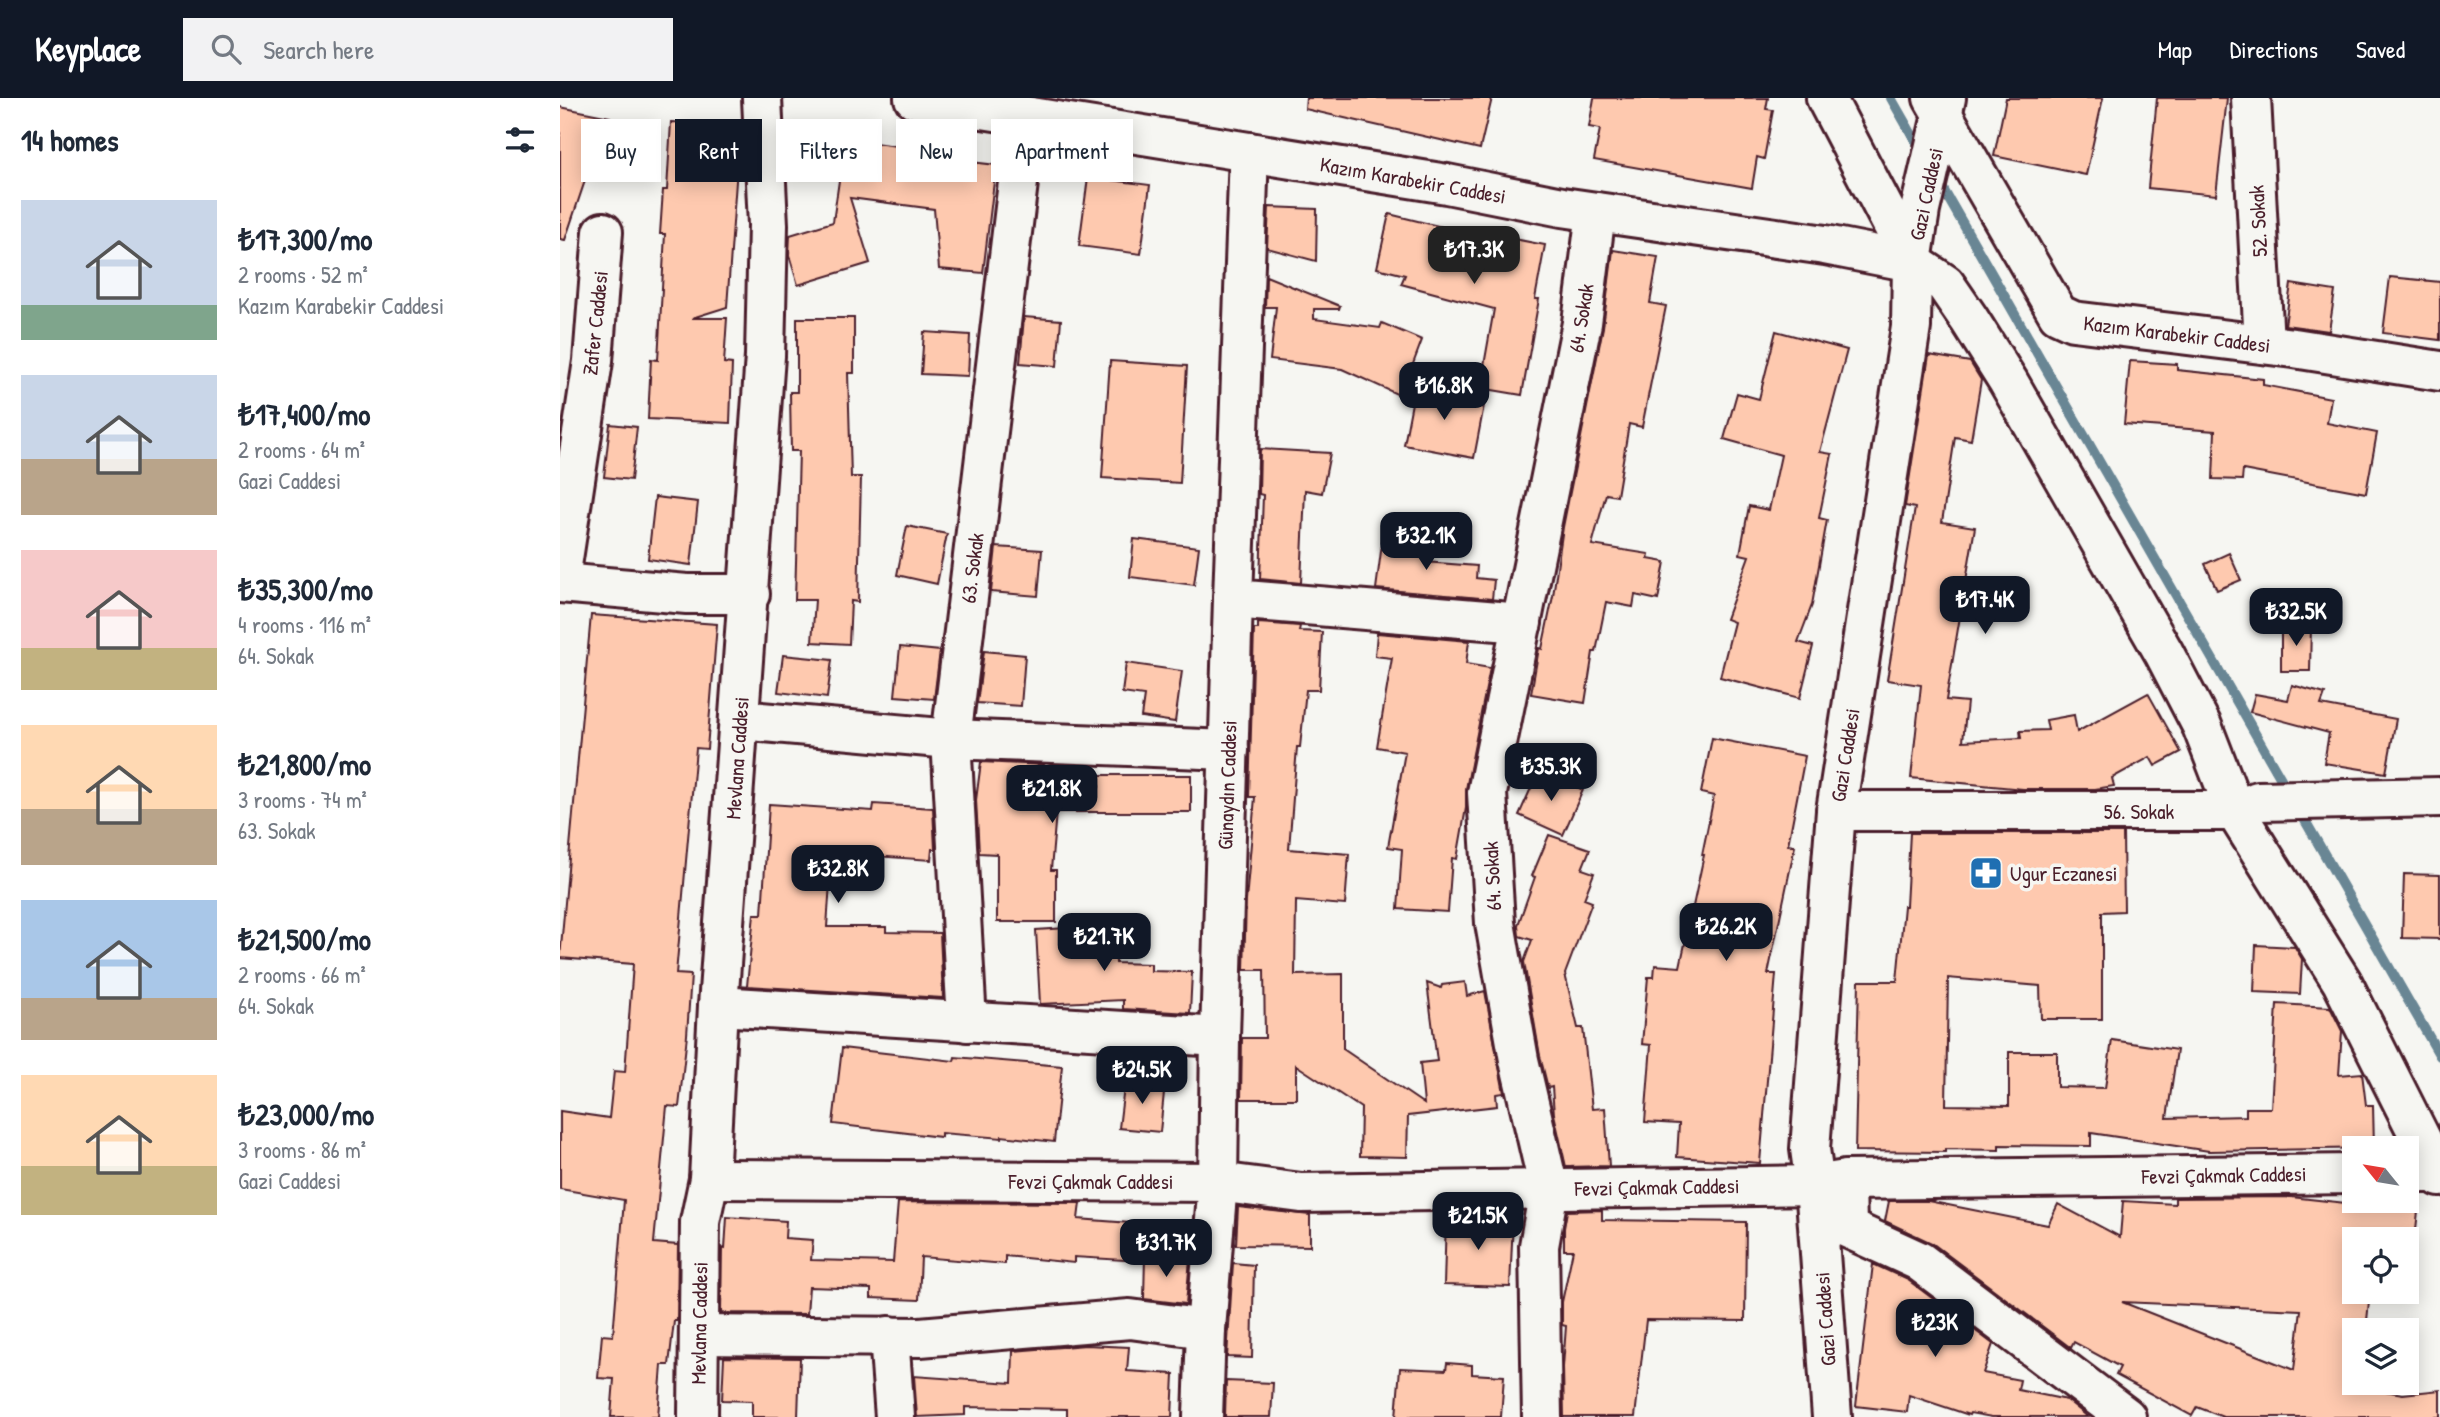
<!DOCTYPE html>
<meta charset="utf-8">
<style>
body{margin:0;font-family:"Patrick Hand",sans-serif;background:#f2f2f3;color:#1f2937;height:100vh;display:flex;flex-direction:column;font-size:26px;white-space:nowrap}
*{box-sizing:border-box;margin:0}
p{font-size:23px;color:#747a83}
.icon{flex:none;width:38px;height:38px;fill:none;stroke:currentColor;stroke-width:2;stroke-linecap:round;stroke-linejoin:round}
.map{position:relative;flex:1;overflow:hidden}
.side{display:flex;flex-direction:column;background:#fff;width:560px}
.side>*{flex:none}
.banner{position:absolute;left:21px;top:21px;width:665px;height:63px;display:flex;gap:14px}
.needle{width:46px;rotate:300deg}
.fabs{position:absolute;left:1782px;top:1038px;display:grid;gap:14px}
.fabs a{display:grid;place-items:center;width:77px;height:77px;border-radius:0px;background:#fff;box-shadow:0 4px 18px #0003;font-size:35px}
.price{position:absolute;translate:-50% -60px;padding:0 16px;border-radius:14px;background:#111827;color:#fff;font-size:23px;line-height:46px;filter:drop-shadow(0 2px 4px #0008)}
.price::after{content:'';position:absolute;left:50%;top:42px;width:21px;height:16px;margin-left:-10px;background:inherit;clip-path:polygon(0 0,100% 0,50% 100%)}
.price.active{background:#222;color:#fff}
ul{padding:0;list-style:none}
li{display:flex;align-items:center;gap:21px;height:175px;padding:0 21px}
li span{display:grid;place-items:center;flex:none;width:196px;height:140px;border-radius:0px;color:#555}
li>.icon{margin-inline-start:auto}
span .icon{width:84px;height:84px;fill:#fffc;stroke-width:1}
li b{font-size:30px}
h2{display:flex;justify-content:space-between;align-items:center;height:84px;padding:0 21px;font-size:30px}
.tag{padding:0 24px;border-radius:0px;background:#fff;box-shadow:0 4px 18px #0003;font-size:24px;line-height:63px}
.tag.active{background:#111827;color:#fff}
header{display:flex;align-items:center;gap:42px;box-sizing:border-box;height:98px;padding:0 35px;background:#111827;color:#fff}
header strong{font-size:33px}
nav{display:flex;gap:38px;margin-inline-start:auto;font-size:24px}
.search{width:490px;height:63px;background:#f2f2f3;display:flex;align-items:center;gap:18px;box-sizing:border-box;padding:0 24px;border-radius:0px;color:#747a83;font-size:26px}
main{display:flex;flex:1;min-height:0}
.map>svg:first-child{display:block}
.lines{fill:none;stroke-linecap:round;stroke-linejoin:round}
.stream{stroke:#698694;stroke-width:10}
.building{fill:#fec9af;stroke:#4a1f2b;stroke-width:2;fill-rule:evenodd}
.street-casing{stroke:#4a1f2b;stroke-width:44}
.secondary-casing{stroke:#4a1f2b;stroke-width:44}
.street{stroke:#f6f6f2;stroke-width:38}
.secondary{stroke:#f6f6f2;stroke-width:38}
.labels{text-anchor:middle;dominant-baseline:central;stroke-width:7;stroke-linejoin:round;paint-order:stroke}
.street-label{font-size:21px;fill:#4a1f2b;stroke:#f6f6f2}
.poi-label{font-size:21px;fill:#4a1f2b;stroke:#f6f6f2;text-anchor:start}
</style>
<header>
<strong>Keyplace</strong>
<div class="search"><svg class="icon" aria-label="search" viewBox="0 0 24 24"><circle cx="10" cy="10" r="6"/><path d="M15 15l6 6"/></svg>Search here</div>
<nav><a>Map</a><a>Directions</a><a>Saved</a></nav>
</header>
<main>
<section class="side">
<h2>14 homes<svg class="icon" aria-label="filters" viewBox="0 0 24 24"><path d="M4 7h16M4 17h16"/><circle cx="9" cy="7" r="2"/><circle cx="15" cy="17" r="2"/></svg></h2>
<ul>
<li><span style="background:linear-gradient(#c9d6e8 75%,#7fa58c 0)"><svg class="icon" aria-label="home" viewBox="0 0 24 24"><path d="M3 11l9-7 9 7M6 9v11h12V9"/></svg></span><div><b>₺17,300/mo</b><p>2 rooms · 52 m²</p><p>Kazım Karabekir Caddesi</p></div></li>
<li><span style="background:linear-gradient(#c9d6e8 60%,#b9a48a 0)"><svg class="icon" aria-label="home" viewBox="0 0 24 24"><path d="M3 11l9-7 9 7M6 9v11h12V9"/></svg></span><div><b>₺17,400/mo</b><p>2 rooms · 64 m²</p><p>Gazi Caddesi</p></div></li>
<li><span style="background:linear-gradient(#f6c9c9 70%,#c2b280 0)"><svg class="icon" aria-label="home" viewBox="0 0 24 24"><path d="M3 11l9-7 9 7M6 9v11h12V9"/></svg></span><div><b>₺35,300/mo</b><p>4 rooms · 116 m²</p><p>64. Sokak</p></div></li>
<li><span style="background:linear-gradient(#ffd9b3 60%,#b9a48a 0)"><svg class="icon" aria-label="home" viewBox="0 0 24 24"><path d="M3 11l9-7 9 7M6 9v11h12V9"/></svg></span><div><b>₺21,800/mo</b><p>3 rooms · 74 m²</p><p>63. Sokak</p></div></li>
<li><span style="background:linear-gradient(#a9c7e8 70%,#b9a48a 0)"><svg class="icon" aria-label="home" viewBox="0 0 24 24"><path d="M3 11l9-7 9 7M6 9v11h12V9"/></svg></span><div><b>₺21,500/mo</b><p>2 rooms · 66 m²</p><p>64. Sokak</p></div></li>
<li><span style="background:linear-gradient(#ffd9b3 65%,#c2b280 0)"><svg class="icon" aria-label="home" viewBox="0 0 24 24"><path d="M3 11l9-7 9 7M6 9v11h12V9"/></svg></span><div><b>₺23,000/mo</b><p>3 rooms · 86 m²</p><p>Gazi Caddesi</p></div></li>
</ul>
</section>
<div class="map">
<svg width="1880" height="1319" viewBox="0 0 1880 1319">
<rect width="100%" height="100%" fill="#f6f6f2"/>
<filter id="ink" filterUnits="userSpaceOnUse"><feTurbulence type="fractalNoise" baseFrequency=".0143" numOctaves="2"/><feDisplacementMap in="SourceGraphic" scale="14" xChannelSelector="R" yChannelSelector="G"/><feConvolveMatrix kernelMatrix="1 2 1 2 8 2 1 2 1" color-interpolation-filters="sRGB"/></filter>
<g filter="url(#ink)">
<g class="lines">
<g class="stream">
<path d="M 1331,0 L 1363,56"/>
<path d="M 1379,84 L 1728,693"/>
<path d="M 1739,712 L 1880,958"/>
</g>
</g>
<g class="building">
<path d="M 746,0 L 932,0 L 920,51 L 745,11 Z"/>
<path d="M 1034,0 L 1208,0 L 1206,11 L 1213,12 L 1204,61 L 1197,59 L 1192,90 L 1034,62 L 1040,31 L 1029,29 Z"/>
<path d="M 1446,0 L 1543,0 L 1526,77 L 1434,58 Z"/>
<path d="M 1597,0 L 1667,0 L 1656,97 L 1588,90 Z"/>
<path d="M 0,9 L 50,19 L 41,64 L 32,62 L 5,142 L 0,141 Z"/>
<path d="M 111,24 L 180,27 L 167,209 L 132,220 L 167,220 L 164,265 L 172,266 L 170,325 L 88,321 L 91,261 L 98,262 L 105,136 L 100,136 L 103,92 L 107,92 Z"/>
<path d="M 285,41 L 352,50 L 351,57 L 436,67 L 423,175 L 379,171 L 374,111 L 290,100 L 310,165 L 238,187 L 229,157 L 230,137 L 273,124 Z"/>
<path d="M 528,79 L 590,87 L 581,156 L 519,148 Z"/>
<path d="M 709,109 L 757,111 L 756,163 L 707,150 Z"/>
<path d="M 829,116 L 948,145 L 949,140 L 985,147 L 975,201 L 979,201 L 962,297 L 920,290 L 934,211 L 841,186 L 845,177 L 817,170 Z"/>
<path d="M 1053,152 L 1098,159 L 1090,205 L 1106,208 L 1082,329 L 1069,326 L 1057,398 L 1046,396 L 1032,447 L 1089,456 L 1088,461 L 1105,464 L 1098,502 L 1075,497 L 1073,509 L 1046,504 L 1036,554 L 1033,554 L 1025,605 L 971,596 L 979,550 L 982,551 L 993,498 L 1003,429 L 1043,229 Z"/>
<path d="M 706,178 L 780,208 L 779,211 L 754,211 L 754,221 L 820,230 L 822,225 L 862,242 L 841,298 L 782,271 L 710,262 L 716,209 L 705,209 Z"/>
<path d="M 1830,179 L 1880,184 L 1880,242 L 1823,235 Z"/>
<path d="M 1731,186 L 1775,193 L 1769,233 L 1725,227 Z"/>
<path d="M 464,219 L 501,222 L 497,268 L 460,265 Z"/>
<path d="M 237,220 L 294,220 L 294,275 L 288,275 L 291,379 L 301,379 L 298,504 L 291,503 L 289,546 L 252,544 L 255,502 L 235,502 L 239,353 L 231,353 L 230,294 L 237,294 Z"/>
<path d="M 1216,233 L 1287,252 L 1260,354 L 1272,356 L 1259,420 L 1267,422 L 1252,507 L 1238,544 L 1253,548 L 1240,600 L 1160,579 L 1174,524 L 1166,521 L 1189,458 L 1180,456 L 1189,408 L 1209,412 L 1221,357 L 1164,341 L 1177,295 L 1199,301 Z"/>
<path d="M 364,234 L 410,237 L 408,278 L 361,276 Z"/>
<path d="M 1369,257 L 1410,264 L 1421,282 L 1411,342 L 1395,339 L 1382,424 L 1415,429 L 1386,602 L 1407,604 L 1403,643 L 1461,640 L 1460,633 L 1488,632 L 1486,622 L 1514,617 L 1517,634 L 1588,595 L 1621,654 L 1595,668 L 1590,659 L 1552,680 L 1554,688 L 1535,691 L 1463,691 L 1351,680 L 1361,587 L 1327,582 L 1355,410 L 1345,408 Z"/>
<path d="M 550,263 L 627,268 L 620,385 L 542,380 Z"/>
<path d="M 1570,263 L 1617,266 L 1617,272 L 1703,281 L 1703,287 L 1771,300 L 1767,325 L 1817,335 L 1806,395 L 1683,372 L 1682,382 L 1653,381 L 1655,333 L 1564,326 Z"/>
<path d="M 855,289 L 925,302 L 914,360 L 844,347 Z"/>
<path d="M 50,326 L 77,329 L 71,382 L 44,379 Z"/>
<path d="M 700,351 L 770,355 L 762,395 L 745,392 L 741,485 L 700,481 L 703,397 L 699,396 Z"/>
<path d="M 95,399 L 138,404 L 131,467 L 88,461 Z"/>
<path d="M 347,428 L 387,436 L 377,486 L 337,477 Z"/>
<path d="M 823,438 L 868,444 L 865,464 L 917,468 L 916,480 L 934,482 L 932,501 L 816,491 Z"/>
<path d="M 574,441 L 639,449 L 634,487 L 570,479 Z"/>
<path d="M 436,449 L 482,452 L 478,498 L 431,494 Z"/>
<path d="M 1669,455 L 1681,482 L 1657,492 L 1645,466 Z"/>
<path d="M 31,517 L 157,526 L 147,651 L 136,650 L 116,876 L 131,877 L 127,937 L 119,1009 L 107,1008 L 94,1145 L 118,1147 L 117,1223 L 114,1223 L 109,1267 L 102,1267 L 98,1319 L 51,1319 L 54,1281 L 38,1280 L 42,1237 L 53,1238 L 64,1102 L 0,1091 L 0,1013 L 49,1020 L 54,973 L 65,974 L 73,866 L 0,860 Z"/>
<path d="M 698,525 L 740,528 L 739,533 L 762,534 L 759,592 L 746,592 L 740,649 L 737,649 L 729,751 L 789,756 L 785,807 L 736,803 L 735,877 L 783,876 L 783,951 L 864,1006 L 860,965 L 877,963 L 867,885 L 881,890 L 882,887 L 905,884 L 907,898 L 925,893 L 944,995 L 936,996 L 937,1008 L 848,1018 L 847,1059 L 800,1058 L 801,1010 L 736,967 L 736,1001 L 681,1001 L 682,940 L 705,940 L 704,872 L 684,872 L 686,803 L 695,699 L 689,699 L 694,531 L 698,531 Z"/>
<path d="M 1721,526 L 1751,527 L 1750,573 L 1721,573 Z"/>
<path d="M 817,535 L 909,543 L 906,566 L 930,570 L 906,691 L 906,710 L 897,761 L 892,760 L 888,814 L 838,811 L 842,751 L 828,749 L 845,654 L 817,649 L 832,560 L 815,558 Z"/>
<path d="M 340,549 L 380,553 L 374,601 L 335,598 Z"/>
<path d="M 424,553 L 465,557 L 461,608 L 417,605 Z"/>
<path d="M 223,557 L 272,562 L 267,600 L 218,594 Z"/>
<path d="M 566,565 L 622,573 L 615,624 L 581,619 L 584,598 L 562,595 Z"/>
<path d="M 1732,587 L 1765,596 L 1761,607 L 1836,621 L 1826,675 L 1764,665 L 1769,635 L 1690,614 L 1695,596 L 1728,602 Z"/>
<path d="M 1152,640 L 1245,658 L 1228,747 L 1235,748 L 1208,876 L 1216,876 L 1200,1065 L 1117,1059 L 1119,1026 L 1085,1024 L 1091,947 L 1082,946 L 1088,879 L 1094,879 L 1095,867 L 1120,869 L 1144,757 L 1142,757 L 1154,698 L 1141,695 Z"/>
<path d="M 421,664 L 484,667 L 483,681 L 539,689 L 539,677 L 631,677 L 631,714 L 496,714 L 491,772 L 496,772 L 496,824 L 437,824 L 437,756 L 419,755 L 416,702 Z"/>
<path d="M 979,672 L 1023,692 L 1003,737 L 959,717 Z"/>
<path d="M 209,706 L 313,713 L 314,706 L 373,710 L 375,751 L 372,751 L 371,762 L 272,755 L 267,829 L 326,829 L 326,834 L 380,835 L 383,900 L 187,888 L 194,816 L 202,816 Z"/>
<path d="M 1350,735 L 1563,735 L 1564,813 L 1542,814 L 1542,921 L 1481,921 L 1480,888 L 1388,880 L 1386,1007 L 1449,1008 L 1449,954 L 1497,954 L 1497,989 L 1545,990 L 1552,942 L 1617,952 L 1607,1020 L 1686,1018 L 1686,1010 L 1711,1010 L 1717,906 L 1770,909 L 1782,933 L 1779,977 L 1802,975 L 1806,1007 L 1813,1007 L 1814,1050 L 1649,1053 L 1531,1035 L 1531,1048 L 1439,1047 L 1439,1052 L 1385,1051 L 1385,1054 L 1295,1053 L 1299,883 L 1337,883 L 1344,808 L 1346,808 Z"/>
<path d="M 989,737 L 1030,751 L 1022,771 L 1034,775 L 1024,801 L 1032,804 L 1005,876 L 1018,930 L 1023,930 L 1032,1011 L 1045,1010 L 1049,1068 L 1006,1069 L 994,1016 L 992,989 L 988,990 L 980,958 L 964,864 L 972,842 L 959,838 L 958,827 L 975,779 L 972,778 Z"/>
<path d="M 1844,776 L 1880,777 L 1880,841 L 1842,840 Z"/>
<path d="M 554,827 L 556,865 L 591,866 L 591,873 L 632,874 L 630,915 L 563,911 L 563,902 L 480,906 L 476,832 Z"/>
<path d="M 1696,847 L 1735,849 L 1742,861 L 1740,896 L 1694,894 Z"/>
<path d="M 282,950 L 394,963 L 395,959 L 502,968 L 494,1044 L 442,1038 L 442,1040 L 381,1035 L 381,1039 L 273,1026 Z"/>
<path d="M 565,981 L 605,985 L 600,1034 L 559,1030 Z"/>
<path d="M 1731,1099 L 1858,1113 L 1855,1141 L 1794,1141 L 1794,1194 L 1810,1194 L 1806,1232 L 1794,1232 L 1794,1288 L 1843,1296 L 1880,1292 L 1880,1319 L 1663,1319 L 1637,1309 L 1632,1318 L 1556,1277 L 1560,1269 L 1514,1244 L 1511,1250 L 1372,1145 L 1325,1123 L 1329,1103 L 1368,1103 L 1488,1127 L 1498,1106 L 1560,1139 L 1563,1103 L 1615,1106 L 1615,1100 ZM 1562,1204 L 1741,1212 L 1734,1272 Z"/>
<path d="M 338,1104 L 520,1105 L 518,1121 L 584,1126 L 581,1163 L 514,1159 L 514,1165 L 445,1158 L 445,1166 L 361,1159 L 359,1202 L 311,1200 L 311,1191 L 249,1189 L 247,1216 L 161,1215 L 162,1150 L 165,1151 L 167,1119 L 226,1123 L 225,1140 L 253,1142 L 251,1162 L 333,1164 Z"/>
<path d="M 678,1109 L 750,1117 L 750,1148 L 676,1147 Z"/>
<path d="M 1042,1112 L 1042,1122 L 1186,1124 L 1185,1223 L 1086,1222 L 1075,1319 L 1004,1319 L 1003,1269 L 1006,1228 L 1002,1227 L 1002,1204 L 1013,1152 L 1004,1152 L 1004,1130 L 1007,1113 Z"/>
<path d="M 886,1120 L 953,1122 L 950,1189 L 884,1187 Z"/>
<path d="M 585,1158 L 630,1161 L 626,1206 L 584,1201 Z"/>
<path d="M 673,1165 L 694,1167 L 692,1260 L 667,1259 Z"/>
<path d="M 1313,1166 L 1348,1182 L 1433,1246 L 1423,1275 L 1460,1282 L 1458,1292 L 1507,1302 L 1528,1319 L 1432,1319 L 1410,1315 L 1409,1317 L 1349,1297 L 1347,1314 L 1296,1308 Z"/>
<path d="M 526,1247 L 569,1249 L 567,1273 L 614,1276 L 612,1319 L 507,1319 L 507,1311 L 405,1309 L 405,1317 L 357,1319 L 354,1278 L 452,1285 L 453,1253 Z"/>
<path d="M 164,1259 L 240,1260 L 238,1319 L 192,1319 L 192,1303 L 162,1302 Z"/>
<path d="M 887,1265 L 912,1267 L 912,1276 L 944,1278 L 941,1319 L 836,1319 L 840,1270 L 886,1272 Z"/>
<path d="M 666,1283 L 713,1285 L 711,1319 L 665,1319 Z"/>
</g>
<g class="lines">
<defs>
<g id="street">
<path d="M 354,0 L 887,86 L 1002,109 L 1265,147 L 1352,164"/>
<path d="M 1266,0 L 1352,164 L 1385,186 L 1409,221 L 1448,283 L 1604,555 L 1642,628 L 1675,713 L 1782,884 L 1880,1079"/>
<path d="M 1373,0 L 1498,216 L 1513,223 L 1734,250 L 1880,273"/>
<path d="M 1691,0 L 1704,246"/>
<path d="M 0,481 L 33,263 L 43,134"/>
<path d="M 0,485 L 127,496 L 190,496"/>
<path d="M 673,501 L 962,525"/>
<path d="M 180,622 L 391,641 L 669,652"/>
<path d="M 1276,713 L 1675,713 L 1698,703 L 1880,699"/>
<path d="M 158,908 L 660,939"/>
<path d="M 407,924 L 391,641 L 466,18"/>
<path d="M 1286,1082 L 1287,1130 L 1359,1163 L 1566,1319"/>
<path d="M 139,1237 L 360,1239 L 570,1221 L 646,1231"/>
<path d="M 329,1238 L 335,1319"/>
<path d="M 138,1319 L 140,1124 L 149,1081 L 158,908 L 205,258 L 208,127 L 202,0"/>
<path d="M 982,1319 L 979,1148 L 989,1091 L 959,962 L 935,825 L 927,695 L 1022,225 L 1036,114"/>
</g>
<g id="secondary">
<path d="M 1846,1075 L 1880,1075"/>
<path d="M 149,1081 L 658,1084 L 741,1095 L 1255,1087 L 1286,1082 L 1794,1076"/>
<path d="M 643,1319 L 646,1231 L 658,1084 L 660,939 L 673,501 L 689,54"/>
<path d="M 1272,1319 L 1255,1087 L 1250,1051 L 1276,713 L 1351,229 L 1352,164 L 1360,112 L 1386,0"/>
</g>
</defs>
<use href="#street" class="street-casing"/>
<use href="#secondary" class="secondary-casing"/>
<use href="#street" class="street"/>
<use href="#secondary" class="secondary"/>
</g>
</g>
<defs>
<symbol id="pharmacy-square" viewBox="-11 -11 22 22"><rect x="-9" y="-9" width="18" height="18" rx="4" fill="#1f6fb2" stroke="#f6f6f2"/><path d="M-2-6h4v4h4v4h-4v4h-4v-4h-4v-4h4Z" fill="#fff"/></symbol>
</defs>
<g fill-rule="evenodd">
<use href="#pharmacy-square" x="1407" y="756" width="38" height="38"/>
</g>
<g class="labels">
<g class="street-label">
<text transform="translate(853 82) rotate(10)">Kazım Karabekir Caddesi</text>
<text transform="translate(1366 96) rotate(-78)">Gazi Caddesi</text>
<text transform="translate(1698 123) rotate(-93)">52. Sokak</text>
<text transform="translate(1021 220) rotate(-81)">64. Sokak</text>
<text transform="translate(35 225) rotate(-84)">Zafer Caddesi</text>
<text transform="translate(1617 236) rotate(7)">Kazım Karabekir Caddesi</text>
<text transform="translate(412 470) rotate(-83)">63. Sokak</text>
<text transform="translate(1285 657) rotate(-81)">Gazi Caddesi</text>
<text transform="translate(177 660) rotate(-86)">Mevlana Caddesi</text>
<text transform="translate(667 687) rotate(-88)">Günaydın Caddesi</text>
<text x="1579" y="713">56. Sokak</text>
<text transform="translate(932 778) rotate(-93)">64. Sokak</text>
<text transform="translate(1664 1077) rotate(-1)">Fevzi Çakmak Caddesi</text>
<text x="531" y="1083">Fevzi Çakmak Caddesi</text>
<text transform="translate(1097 1089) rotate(-1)">Fevzi Çakmak Caddesi</text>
<text transform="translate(1265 1221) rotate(-94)">Gazi Caddesi</text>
<text transform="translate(139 1225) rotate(-89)">Mevlana Caddesi</text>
</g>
<g class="poi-label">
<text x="1450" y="775">Ugur Eczanesi</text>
</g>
</g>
</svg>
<div class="fabs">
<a><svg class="needle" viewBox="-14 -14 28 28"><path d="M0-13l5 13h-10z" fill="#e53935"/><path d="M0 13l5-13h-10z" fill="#747a83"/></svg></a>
<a><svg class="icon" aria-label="locate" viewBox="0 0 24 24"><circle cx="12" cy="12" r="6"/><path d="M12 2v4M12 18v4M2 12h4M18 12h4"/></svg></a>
<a><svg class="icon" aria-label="layers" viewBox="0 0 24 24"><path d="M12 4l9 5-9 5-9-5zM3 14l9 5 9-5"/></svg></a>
</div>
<b class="price active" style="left:914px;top:188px">₺17.3K</b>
<b class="price" style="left:884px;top:324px">₺16.8K</b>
<b class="price" style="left:866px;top:474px">₺32.1K</b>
<b class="price" style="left:1425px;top:538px">₺17.4K</b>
<b class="price" style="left:1736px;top:550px">₺32.5K</b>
<b class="price" style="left:991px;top:705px">₺35.3K</b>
<b class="price" style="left:492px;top:727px">₺21.8K</b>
<b class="price" style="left:278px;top:807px">₺32.8K</b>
<b class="price" style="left:1166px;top:865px">₺26.2K</b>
<b class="price" style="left:544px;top:875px">₺21.7K</b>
<b class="price" style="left:582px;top:1008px">₺24.5K</b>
<b class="price" style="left:918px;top:1154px">₺21.5K</b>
<b class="price" style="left:606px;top:1181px">₺31.7K</b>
<b class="price" style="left:1375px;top:1261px">₺23K</b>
<div class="banner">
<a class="tag">Buy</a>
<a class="tag active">Rent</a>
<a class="tag">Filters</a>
<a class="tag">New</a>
<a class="tag">Apartment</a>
</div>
</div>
</main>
